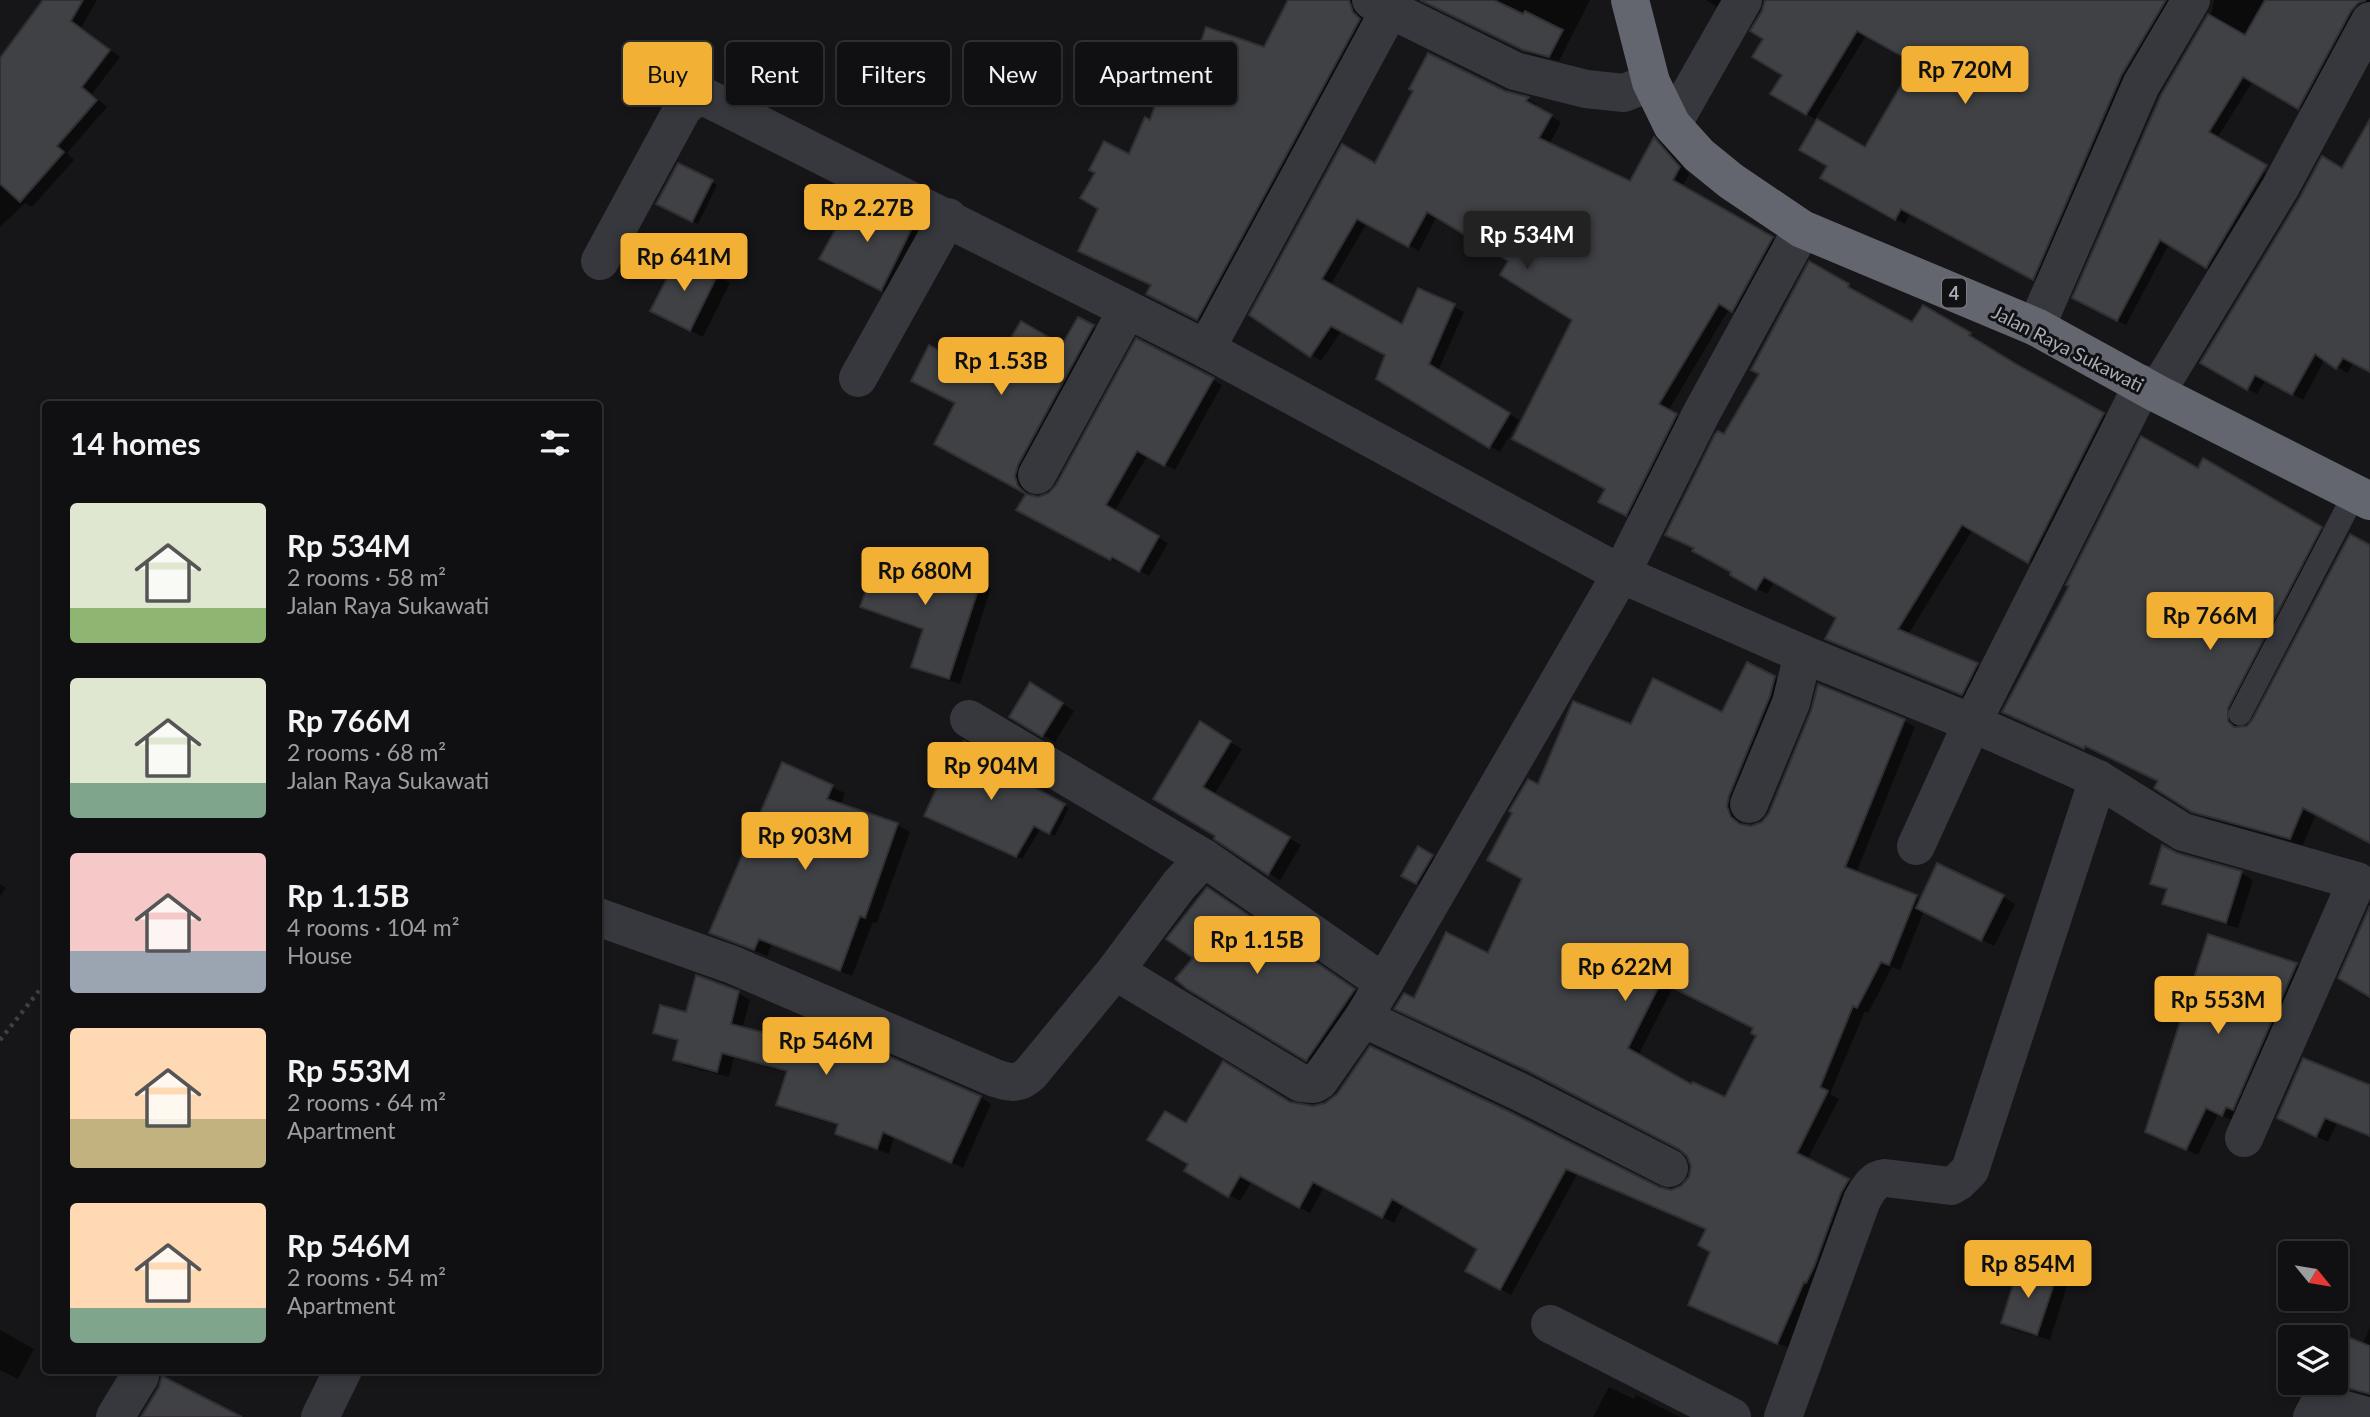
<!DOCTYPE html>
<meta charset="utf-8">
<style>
body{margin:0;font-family:Lato,sans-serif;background:#1e1e20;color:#f1f3f6;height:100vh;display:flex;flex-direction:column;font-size:26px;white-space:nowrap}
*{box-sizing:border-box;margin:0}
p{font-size:23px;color:#9c9d9f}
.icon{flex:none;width:38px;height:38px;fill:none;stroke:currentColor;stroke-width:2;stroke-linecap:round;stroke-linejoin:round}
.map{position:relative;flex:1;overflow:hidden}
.sheet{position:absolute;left:42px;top:401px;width:560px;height:973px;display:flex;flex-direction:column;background:#101012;border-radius:7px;box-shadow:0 4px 10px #0003,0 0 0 2px #303032}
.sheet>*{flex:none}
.top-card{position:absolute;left:623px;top:42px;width:665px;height:63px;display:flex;gap:14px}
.needle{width:46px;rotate:120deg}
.buttons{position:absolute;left:2278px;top:1241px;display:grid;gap:14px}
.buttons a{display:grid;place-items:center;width:70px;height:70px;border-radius:7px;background:#101012;box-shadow:0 4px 10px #0003,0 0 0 2px #303032;font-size:35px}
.price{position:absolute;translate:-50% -60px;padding:0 16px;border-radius:7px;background:#f2b134;color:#111;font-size:23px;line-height:46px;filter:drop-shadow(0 2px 4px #0008)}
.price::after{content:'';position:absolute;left:50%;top:42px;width:21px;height:16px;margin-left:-10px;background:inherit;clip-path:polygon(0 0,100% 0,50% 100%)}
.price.on{background:#222;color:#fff}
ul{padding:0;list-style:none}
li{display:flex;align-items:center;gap:21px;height:175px;padding:0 28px}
li span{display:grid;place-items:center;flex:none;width:196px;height:140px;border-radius:7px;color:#555}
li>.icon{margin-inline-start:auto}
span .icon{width:84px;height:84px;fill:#fffc;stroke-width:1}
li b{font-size:30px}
h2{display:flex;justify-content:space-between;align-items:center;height:84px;padding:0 28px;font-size:30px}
.tag{padding:0 24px;border-radius:7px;background:#101012;box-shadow:0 4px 10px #0003,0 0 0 2px #303032;font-size:24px;line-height:63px}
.tag.on{background:#f2b134;color:#111}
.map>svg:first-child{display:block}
.shadow{fill:#0007;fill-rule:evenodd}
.building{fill:#404145;stroke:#303034;stroke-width:2;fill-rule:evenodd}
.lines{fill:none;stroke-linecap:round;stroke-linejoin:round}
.path{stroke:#3d3f44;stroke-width:4.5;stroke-dasharray:3.5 5;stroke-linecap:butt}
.lane{stroke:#37383d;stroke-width:23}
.street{stroke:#37383d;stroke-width:38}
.highway{stroke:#63666e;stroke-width:38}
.labels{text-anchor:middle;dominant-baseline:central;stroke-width:6;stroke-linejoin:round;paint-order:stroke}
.shield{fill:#111113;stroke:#7b7e86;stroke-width:2}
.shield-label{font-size:18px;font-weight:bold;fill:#a8adb8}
.street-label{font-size:19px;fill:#a8adb8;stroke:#111113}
</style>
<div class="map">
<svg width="2370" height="1417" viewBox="0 0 2370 1417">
<rect width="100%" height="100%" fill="#161618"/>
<g class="shadow">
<path d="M 45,0 L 97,0 L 81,28 L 120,57 L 92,94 L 107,107 L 67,153 L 74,160 L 32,207 L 25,203 L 0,227 L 0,61 Z"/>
<path d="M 1290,0 L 1360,0 L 1358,7 L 1362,19 L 1369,25 L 1207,324 L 1157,299 L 1130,156 L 1151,122 L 1184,96 L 1265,49 Z"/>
<path d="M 1423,0 L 1590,0 L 1559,61 L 1534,55 Z"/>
<path d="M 1706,0 L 1730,0 L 1724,11 Z"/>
<path d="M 1766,0 L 2178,0 L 2042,283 L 1911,212 L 1905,224 L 1822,177 L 1866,149 L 1916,62 L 1867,34 L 1815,119 L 1773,94 L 1785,74 L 1764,11 Z"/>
<path d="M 2214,0 L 2370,0 L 2370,7 L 2308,112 L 2253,81 L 2217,138 L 2272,178 L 2216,272 L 2169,244 L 2126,325 L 2084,303 L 2162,96 L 2212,11 Z"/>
<path d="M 1505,92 L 1528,99 L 1537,104 L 1535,108 L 1561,122 L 1549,145 L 1631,183 L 1654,139 L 1664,145 L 1689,174 L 1682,187 L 1782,244 L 1742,316 L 1729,309 L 1668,411 L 1686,421 L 1636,520 L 1610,507 L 1574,320 L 1510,261 L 1437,216 L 1419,251 L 1367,223 L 1330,286 L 1403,327 L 1419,290 L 1464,312 L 1438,371 L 1519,420 L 1500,452 L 1378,378 L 1387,354 L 1342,330 L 1321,361 L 1252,314 L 1376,166 Z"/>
<path d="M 679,165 L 717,185 L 698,224 L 658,203 Z"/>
<path d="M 858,201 L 923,234 L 892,295 L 832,264 L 844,230 Z"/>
<path d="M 2370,237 L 2370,371 L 2354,363 L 2347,373 L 2325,359 L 2303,400 L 2266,379 L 2257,394 L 2202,362 Z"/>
<path d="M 680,257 L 730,283 L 703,337 L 665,318 Z"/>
<path d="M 1810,264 L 1858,291 L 1857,294 L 1913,325 L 1923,308 L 1980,340 L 1979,343 L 2022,369 L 2113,420 L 2039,567 L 1973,529 L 1908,635 L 1987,670 L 1972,700 L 1837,644 L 1827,639 L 1838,618 L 1775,581 L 1767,594 L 1732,574 L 1724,437 L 1761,374 Z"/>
<path d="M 1079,319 L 1102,332 L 1024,482 L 1027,492 L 937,444 L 957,402 L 990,377 L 1063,347 Z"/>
<path d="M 1213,380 L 1222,385 L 1175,470 L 1148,455 L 1114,512 L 1168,543 L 1149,576 L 1123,561 L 1121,564 L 1019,509 L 1028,494 L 1038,499 L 1050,495 Z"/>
<path d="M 2204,460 L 2333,536 L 2238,724 L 2242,730 L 2254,722 L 2370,547 L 2370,842 L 2316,814 L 2303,845 L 2207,818 L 2193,810 L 2160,781 L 2004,712 Z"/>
<path d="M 980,582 L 991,588 L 960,684 L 923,672 L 913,666 L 924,631 L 873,612 L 862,606 Z"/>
<path d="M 1774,677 L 1786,684 L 1738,814 L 1742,825 L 1751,827 L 1763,823 L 1904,721 L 1915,727 L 1856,873 L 1922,900 L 2003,897 L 2015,904 L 1994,946 L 1924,911 L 1900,970 L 1892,967 L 1868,1013 L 1865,1011 L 1830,1094 L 1839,1099 L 1807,1160 L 1859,1187 L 1789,1348 L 1701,1310 L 1713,1252 L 1708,1230 L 1578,1173 L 1511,1295 L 1467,1270 L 1480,1248 L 1404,1204 L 1394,1223 L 1324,1187 L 1310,1213 L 1252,1181 L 1240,1201 L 1187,1170 L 1191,1163 L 1187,1125 L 1290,1104 L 1658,1189 L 1671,1192 L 1682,1187 L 1690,1178 L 1693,1166 L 1688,1155 L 1682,1149 L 1415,1000 L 1489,955 L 1525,878 L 1539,787 L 1632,726 L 1723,715 ZM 1673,987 L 1755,1028 L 1758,1035 L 1726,1099 L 1692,1087 L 1639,1054 Z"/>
<path d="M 1031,684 L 1074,711 L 1055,742 L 1011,717 Z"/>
<path d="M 1212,731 L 1242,749 L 1214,795 L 1301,845 L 1280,881 L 1218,835 L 1156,798 Z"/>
<path d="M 964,744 L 1038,787 L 1036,790 L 1069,808 L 1055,836 L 1041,828 L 1022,859 L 932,818 L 945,780 Z"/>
<path d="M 783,765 L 845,793 L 840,805 L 898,825 L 910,832 L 877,923 L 873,922 L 852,976 L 772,945 L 767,956 L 712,933 Z"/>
<path d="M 1419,848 L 1438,859 L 1422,886 L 1403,875 Z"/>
<path d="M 2176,855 L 2241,873 L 2253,880 L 2238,928 L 2176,910 L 2164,903 L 2168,891 L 2152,883 Z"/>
<path d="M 0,884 L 6,888 L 0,896 Z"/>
<path d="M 1220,896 L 1265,928 L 1296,953 L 1309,958 L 1366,998 L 1319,1066 L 1188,987 L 1195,958 Z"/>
<path d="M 2209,936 L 2296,964 L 2308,971 L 2234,1121 L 2218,1114 L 2198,1155 L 2159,1138 Z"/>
<path d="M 738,993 L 750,1000 L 742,1029 L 949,1162 L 894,1137 L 889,1154 L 848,1139 L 837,1133 L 839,1126 L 790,1111 L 778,1104 L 788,1073 L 734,1058 L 729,1077 L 686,1066 L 675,1059 L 679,1042 L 655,1032 L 687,1014 Z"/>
<path d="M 2370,1087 L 2370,1136 L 2337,1123 L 2328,1142 L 2290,1124 Z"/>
<path d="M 982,1098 L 991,1104 L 963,1168 L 952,1163 Z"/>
<path d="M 2055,1280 L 2067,1286 L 2050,1340 L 2015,1330 L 2003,1323 Z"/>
<path d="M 2370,1327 L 2370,1396 L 2342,1388 L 2332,1388 L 2322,1382 L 2336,1382 L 2362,1345 Z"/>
<path d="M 0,1330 L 34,1349 L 18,1379 L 0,1370 Z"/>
<path d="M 1609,1387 L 1634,1399 L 1636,1395 L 1680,1417 L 1593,1417 Z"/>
</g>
<g class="building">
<path d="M 43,0 L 83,0 L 71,21 L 110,50 L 82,87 L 97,100 L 57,146 L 64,152 L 20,202 L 0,184 L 0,58 Z"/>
<path d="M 1288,0 L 1349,0 L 1353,12 L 1360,19 L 1197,320 L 1146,294 L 1151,285 L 1078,251 L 1098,209 L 1080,198 L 1095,173 L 1089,170 L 1104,141 L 1129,154 L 1145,117 L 1150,120 L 1162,86 L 1183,94 L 1206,27 L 1264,47 Z"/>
<path d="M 1420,0 L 1494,0 L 1523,14 L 1525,11 L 1563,30 L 1549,57 L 1523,50 Z"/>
<path d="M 1765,0 L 2166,0 L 2121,76 L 2033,280 L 1901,209 L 1895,220 L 1820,178 L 1827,166 L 1799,150 L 1817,119 L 1865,147 L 1914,63 L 1857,31 L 1806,115 L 1770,94 L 1782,75 L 1752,57 L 1763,39 L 1750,31 L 1762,11 Z"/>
<path d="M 2265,0 L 2366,0 L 2358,3 L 2351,11 L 2298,109 L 2243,77 L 2209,132 L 2267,165 L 2206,268 L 2160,240 L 2117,321 L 2072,298 L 2161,95 L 2208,14 L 2245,35 Z"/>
<path d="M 1428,53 L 1505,91 L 1529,97 L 1526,101 L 1552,115 L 1539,138 L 1630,181 L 1654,137 L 1680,167 L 1673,180 L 1773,237 L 1732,312 L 1719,304 L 1659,404 L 1677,414 L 1626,516 L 1598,502 L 1605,489 L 1512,439 L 1572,320 L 1500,275 L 1508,261 L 1427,212 L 1408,247 L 1357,219 L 1322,279 L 1402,324 L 1418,288 L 1455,304 L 1429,364 L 1510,413 L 1489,448 L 1376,379 L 1385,355 L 1331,326 L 1310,357 L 1249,315 L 1342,144 L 1375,163 L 1413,91 L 1409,89 Z"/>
<path d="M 2370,119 L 2370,372 L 2343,358 L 2336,369 L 2315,354 L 2292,395 L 2255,375 L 2247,390 L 2200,363 L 2299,199 L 2322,156 L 2342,168 Z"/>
<path d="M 678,163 L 713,180 L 692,222 L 656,204 Z"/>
<path d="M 857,198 L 913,226 L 881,291 L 819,259 L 838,225 L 843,227 Z"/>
<path d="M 679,255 L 718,274 L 690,331 L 650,311 Z"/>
<path d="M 1809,261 L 1849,284 L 1848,287 L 1912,322 L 1923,305 L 1971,333 L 1969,335 L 2016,364 L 2104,413 L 2028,563 L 1962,525 L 1898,629 L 1978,663 L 1962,695 L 1825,639 L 1836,618 L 1764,577 L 1756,590 L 1730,575 L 1731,572 L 1692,551 L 1694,548 L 1665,535 L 1715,434 L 1718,431 L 1724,434 L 1759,374 L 1751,370 Z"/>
<path d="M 1078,317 L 1094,325 L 1018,465 L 1015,476 L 1018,486 L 1026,494 L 934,444 L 955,403 L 911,381 L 929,345 L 989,375 L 1021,321 L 1062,345 Z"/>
<path d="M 1136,338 L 1214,378 L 1164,466 L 1137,451 L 1106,505 L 1159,536 L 1139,572 L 1112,557 L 1110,560 L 1016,510 L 1026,494 L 1038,497 L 1049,493 L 1056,485 Z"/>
<path d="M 2141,436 L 2198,468 L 2203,458 L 2322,527 L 2228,708 L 2228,721 L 2234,727 L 2247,726 L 2252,720 L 2350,534 L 2370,545 L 2370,843 L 2303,808 L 2290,839 L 2192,812 L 2154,788 L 2158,781 L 2085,746 L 2084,749 L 2002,712 L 2069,586 L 2066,585 Z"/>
<path d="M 889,549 L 981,581 L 949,679 L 911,667 L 923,629 L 860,607 L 870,579 L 877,581 Z"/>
<path d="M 1747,662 L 1775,676 L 1770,696 L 1729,796 L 1727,806 L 1731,817 L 1740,824 L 1751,826 L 1762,822 L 1769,813 L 1811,711 L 1818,684 L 1905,719 L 1845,867 L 1917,895 L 1889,965 L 1881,962 L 1857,1008 L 1853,1006 L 1820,1087 L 1828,1091 L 1797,1153 L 1849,1179 L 1841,1193 L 1814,1267 L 1806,1283 L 1804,1282 L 1777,1344 L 1688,1305 L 1710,1252 L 1698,1245 L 1706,1229 L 1566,1169 L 1500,1290 L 1465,1271 L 1477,1249 L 1392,1199 L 1382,1218 L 1313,1182 L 1299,1208 L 1240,1176 L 1228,1197 L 1184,1171 L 1188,1164 L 1147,1140 L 1165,1111 L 1186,1123 L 1223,1061 L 1290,1102 L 1313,1106 L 1325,1103 L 1337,1094 L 1370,1046 L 1510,1112 L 1659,1187 L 1671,1190 L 1681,1186 L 1689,1177 L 1691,1166 L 1687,1156 L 1679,1149 L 1530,1072 L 1394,1009 L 1404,993 L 1414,998 L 1446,932 L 1488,953 L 1522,879 L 1487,860 L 1512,813 L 1509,811 L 1528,779 L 1538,784 L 1573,701 L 1631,724 L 1653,678 L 1722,712 ZM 1661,982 L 1753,1028 L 1751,1033 L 1756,1036 L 1725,1097 L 1693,1082 L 1691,1084 L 1628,1048 Z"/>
<path d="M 1030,682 L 1063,703 L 1042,737 L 1009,717 Z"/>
<path d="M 1200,721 L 1231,741 L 1203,787 L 1290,837 L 1268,875 L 1214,839 L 1215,836 L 1153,799 Z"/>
<path d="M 964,741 L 1034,783 L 1032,786 L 1065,804 L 1049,834 L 1034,826 L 1016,857 L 924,816 L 942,776 L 945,777 Z"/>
<path d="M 782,762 L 833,785 L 827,799 L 898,823 L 865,918 L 860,916 L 840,971 L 759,939 L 754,950 L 709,933 Z"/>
<path d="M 2162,845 L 2177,853 L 2242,871 L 2226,923 L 2162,904 L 2167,889 L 2150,884 Z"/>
<path d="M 1418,846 L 1433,855 L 1416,884 L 1401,876 Z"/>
<path d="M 1937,863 L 2004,895 L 1981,941 L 1916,908 Z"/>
<path d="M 1207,887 L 1253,918 L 1295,953 L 1297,949 L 1355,989 L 1306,1061 L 1187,989 L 1175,979 L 1193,958 L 1166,939 Z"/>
<path d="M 2370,906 L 2370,997 L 2338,978 Z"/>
<path d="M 2208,934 L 2297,963 L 2233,1110 L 2226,1107 L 2222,1116 L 2206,1108 L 2186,1150 L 2145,1132 Z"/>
<path d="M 696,975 L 739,991 L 731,1024 L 796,1041 L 798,1035 L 863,1056 L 867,1047 L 981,1096 L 951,1163 L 883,1132 L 877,1149 L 835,1134 L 838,1124 L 776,1105 L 787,1071 L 722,1053 L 717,1072 L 673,1060 L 678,1040 L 653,1033 L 660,1005 L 686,1012 Z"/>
<path d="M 2303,1058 L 2370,1085 L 2370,1136 L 2325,1118 L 2316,1137 L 2277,1118 Z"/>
<path d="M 2019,1266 L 2056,1278 L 2037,1335 L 2001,1323 Z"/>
<path d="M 2336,1332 L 2370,1346 L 2370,1394 L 2336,1385 Z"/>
<path d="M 162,1376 L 242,1417 L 141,1417 L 159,1387 Z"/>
</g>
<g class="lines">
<path class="path" d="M 0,1040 L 46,982"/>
<path class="lane" d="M 2240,714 L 2355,493"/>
<g class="street">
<path d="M 1371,0 L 1515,71 L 1586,89 L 1624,93 L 1651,82"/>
<path d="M 1672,125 L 1743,0"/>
<path d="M 600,261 L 683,108 L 696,97 L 707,98 L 1206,349 L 1621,574 L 1701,414 L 1802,229"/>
<path d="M 2036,327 L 2141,85 L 2191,0"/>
<path d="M 1206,349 L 1389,11"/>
<path d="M 858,378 L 948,217"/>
<path d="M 2156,393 L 2280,188 L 2370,21"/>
<path d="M 1037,475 L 1127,310"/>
<path d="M 969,719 L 1204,858 L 1384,983"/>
<path d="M 1749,804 L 1791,703 L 1803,654"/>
<path d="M 1916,846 L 1972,723 L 2143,384"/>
<path d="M 598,917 L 733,965 L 995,1078 C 1010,1083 1019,1085 1031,1073 L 1115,971 L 1179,885 L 1204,858"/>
<path d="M 1115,971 L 1301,1083 L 1314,1084 L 1319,1081 L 1363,1018 L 1384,983 L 1621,574 L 1803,654 L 1972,723 L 2098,779 L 2183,832 L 2357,881 L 2244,1138"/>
<path d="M 1363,1018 L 1520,1092 L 1669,1168"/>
<path d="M 1550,1324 L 1732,1417"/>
<path d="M 115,1417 L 140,1376"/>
<path d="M 320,1417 L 343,1370"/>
<path d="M 1783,1417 L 1862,1200 C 1868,1190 1873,1179 1885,1178 L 1951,1186 L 1958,1182 L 1970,1170 L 2098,779"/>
<path d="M 2312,1417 L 2318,1406 L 2324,1404 L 2370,1417"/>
</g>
<path class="highway" d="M 1630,0 L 1651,82 L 1672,125 L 1699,155 L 1731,181 L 1802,229 L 2036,327 L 2156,393 L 2370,501"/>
</g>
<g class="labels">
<rect class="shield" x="1942" y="278.5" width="24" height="29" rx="5"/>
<g class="shield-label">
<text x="1954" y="293">4</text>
</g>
<g class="street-label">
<text transform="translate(2068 348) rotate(27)">Jalan Raya Sukawati</text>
</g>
</g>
</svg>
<div class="buttons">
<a><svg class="needle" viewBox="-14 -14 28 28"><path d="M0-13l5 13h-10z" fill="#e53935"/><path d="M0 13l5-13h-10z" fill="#9c9d9f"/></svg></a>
<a><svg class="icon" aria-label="layers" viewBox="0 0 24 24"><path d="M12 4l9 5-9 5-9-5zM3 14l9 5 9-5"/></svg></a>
</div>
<b class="price" style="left:1965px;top:106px">Rp 720M</b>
<b class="price" style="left:867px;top:244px">Rp 2.27B</b>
<b class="price on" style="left:1527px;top:271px">Rp 534M</b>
<b class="price" style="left:684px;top:293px">Rp 641M</b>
<b class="price" style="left:1001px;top:397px">Rp 1.53B</b>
<b class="price" style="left:925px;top:607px">Rp 680M</b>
<b class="price" style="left:2210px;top:652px">Rp 766M</b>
<b class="price" style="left:991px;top:802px">Rp 904M</b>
<b class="price" style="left:805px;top:872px">Rp 903M</b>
<b class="price" style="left:1257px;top:976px">Rp 1.15B</b>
<b class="price" style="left:1625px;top:1003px">Rp 622M</b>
<b class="price" style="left:2218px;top:1036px">Rp 553M</b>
<b class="price" style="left:826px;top:1077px">Rp 546M</b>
<b class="price" style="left:2028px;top:1300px">Rp 854M</b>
<div class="top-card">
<a class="tag on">Buy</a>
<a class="tag">Rent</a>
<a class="tag">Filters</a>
<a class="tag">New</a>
<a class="tag">Apartment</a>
</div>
<section class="sheet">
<h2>14 homes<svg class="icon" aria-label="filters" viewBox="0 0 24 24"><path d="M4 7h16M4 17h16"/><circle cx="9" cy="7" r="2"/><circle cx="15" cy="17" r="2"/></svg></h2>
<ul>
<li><span style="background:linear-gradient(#dfe7d0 75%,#8fb573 0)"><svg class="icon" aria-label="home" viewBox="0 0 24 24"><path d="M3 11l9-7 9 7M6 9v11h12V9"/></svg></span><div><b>Rp 534M</b><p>2 rooms · 58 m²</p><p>Jalan Raya Sukawati</p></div></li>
<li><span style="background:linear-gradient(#dfe7d0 75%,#7fa58c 0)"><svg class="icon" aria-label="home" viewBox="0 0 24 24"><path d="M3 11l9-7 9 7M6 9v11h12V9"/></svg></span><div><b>Rp 766M</b><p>2 rooms · 68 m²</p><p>Jalan Raya Sukawati</p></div></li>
<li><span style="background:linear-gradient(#f6c9c9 70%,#9aa5b1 0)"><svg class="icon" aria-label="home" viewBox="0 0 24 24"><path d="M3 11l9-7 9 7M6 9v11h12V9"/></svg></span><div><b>Rp 1.15B</b><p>4 rooms · 104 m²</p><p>House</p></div></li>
<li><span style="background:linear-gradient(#ffd9b3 65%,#c2b280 0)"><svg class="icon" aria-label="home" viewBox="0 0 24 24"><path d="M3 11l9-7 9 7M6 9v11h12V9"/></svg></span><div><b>Rp 553M</b><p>2 rooms · 64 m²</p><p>Apartment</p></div></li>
<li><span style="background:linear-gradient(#ffd9b3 75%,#7fa58c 0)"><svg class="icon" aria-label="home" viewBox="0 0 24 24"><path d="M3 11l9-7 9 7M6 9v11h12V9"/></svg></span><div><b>Rp 546M</b><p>2 rooms · 54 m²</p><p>Apartment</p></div></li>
</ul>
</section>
</div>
